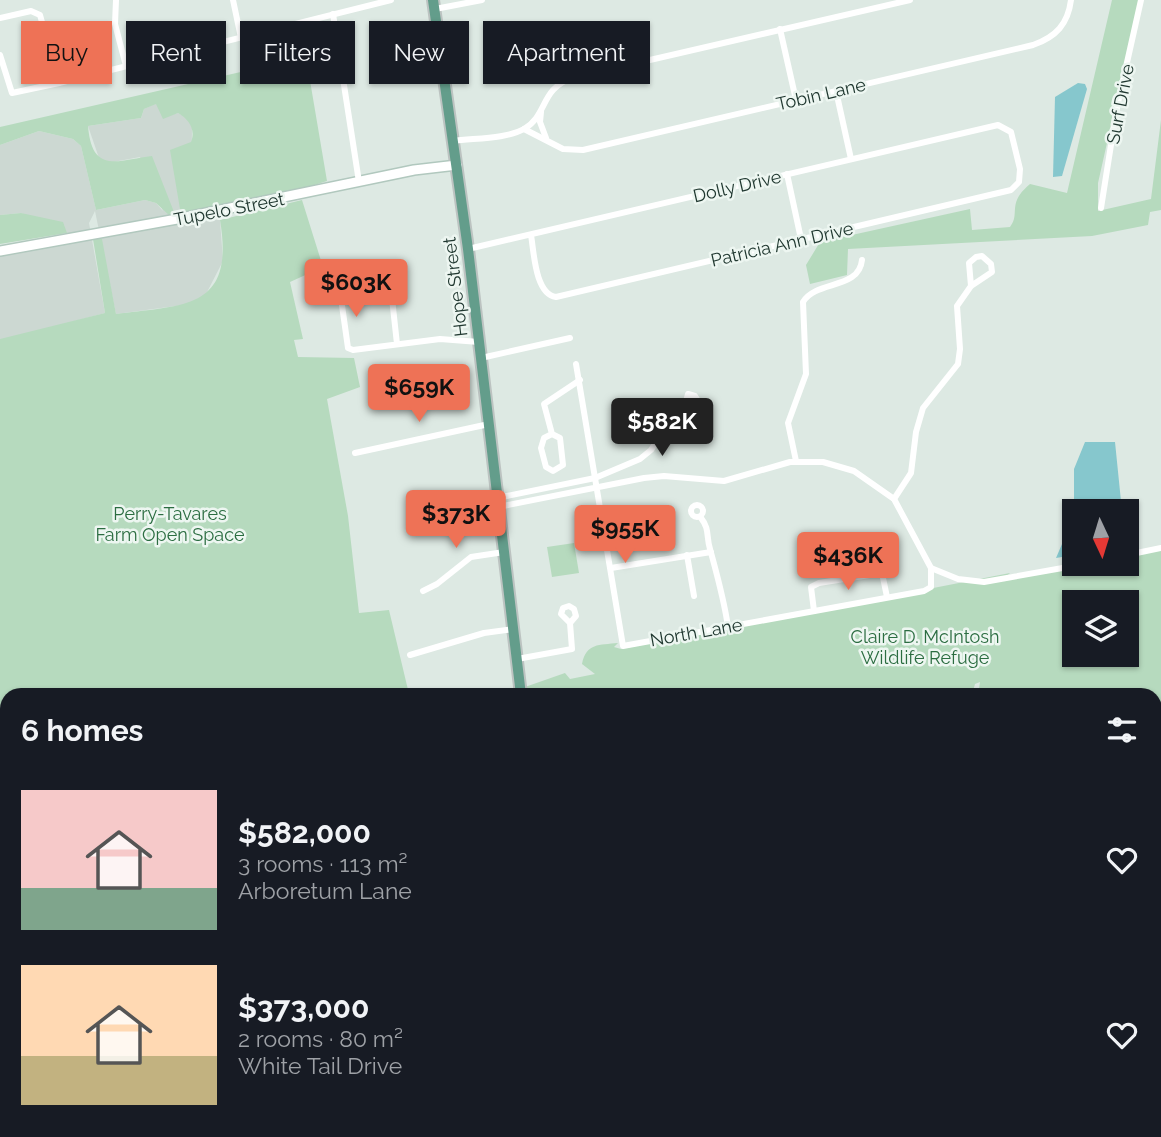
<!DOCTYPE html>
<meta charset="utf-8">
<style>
body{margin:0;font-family:Raleway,sans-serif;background:#242831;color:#f1f3f6;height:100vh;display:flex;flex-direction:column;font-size:26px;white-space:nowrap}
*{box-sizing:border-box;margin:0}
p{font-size:23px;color:#9ea1a6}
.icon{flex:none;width:38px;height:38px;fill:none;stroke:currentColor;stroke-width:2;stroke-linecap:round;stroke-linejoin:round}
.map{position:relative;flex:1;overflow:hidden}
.drawer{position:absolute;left:0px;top:688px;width:1162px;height:450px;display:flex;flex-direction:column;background:#171b24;border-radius:21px 21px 0 0;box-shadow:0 2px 5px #0004}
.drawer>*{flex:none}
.top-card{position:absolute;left:21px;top:21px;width:700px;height:63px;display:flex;gap:14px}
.needle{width:46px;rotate:176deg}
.controls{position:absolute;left:1062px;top:499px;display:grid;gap:14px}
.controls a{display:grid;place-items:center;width:77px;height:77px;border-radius:0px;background:#171b24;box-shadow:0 2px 5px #0004;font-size:35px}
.price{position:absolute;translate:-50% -60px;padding:0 16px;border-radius:7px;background:#ee7256;color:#111;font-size:23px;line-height:46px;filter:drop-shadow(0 2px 4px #0008)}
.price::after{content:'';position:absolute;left:50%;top:42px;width:21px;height:16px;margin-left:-10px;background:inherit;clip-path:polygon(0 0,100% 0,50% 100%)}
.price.selected{background:#222;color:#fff}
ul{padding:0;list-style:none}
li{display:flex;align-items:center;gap:21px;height:175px;padding:0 21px}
li span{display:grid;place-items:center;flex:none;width:196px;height:140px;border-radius:0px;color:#555}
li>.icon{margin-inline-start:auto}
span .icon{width:84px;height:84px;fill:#fffc;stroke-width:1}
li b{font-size:30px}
h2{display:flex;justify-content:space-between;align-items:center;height:84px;padding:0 21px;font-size:30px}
.pill{padding:0 24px;border-radius:0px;background:#171b24;box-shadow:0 2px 5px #0004;font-size:24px;line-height:63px}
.pill.selected{background:#ee7256;color:#111}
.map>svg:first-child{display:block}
.built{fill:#ccd8d2}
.green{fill:#b6dabe;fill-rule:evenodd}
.water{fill:#86c7cd}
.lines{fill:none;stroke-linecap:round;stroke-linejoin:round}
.secondary-casing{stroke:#b1c8be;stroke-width:12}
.primary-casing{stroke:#bcc3c1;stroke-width:14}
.minor{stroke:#fff;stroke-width:6}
.secondary{stroke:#fff;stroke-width:9}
.primary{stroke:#639d8b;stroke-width:10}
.labels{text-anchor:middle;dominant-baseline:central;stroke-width:5;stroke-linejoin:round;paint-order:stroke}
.street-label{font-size:18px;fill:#203830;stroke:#edf6f1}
.park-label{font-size:18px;fill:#2b6d41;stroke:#edf6f1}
</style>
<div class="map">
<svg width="1161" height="1137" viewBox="0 0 1161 1137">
<rect width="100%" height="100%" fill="#dde9e3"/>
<path class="built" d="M 157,103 L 167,116 L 178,113 L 187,118 L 192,127 L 191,213 L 202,219 L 220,220 L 223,261 L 205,296 L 191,304 L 116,314 L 95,211 L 89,223 L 105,313 L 0,341 L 0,256 L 58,245 L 67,233 L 21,213 L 0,215 L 0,145 L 39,131 L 73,139 L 81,146 L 96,210 L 145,200 L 156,203 L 163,211 L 140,157 L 108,163 L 99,158 L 88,126 L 141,118 L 144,109 Z"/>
<g class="green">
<path d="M 1112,0 L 1139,0 L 1098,183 L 1098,211 L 1151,199 L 1161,120 L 1161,210 L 1150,212 L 1148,225 L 1092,236 L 848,249 L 847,275 L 810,284 L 806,265 L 820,242 L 970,209 L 972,230 L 1010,227 C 1021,213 1006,204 1030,184 L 1067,193 Z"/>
<path d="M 306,57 L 327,181 L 308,187 L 191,213 L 180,209 L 170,150 L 191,142 C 196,130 189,119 178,113 L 163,119 L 156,104 L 144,109 L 141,118 L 88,126 C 92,175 118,160 152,156 L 174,212 L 171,217 L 156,203 L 145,200 L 96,210 L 81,146 L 73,139 L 39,131 L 0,145 L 0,127 Z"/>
<path d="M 302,200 L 323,267 L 290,282 L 303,339 L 294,340 L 298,357 L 354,358 L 360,387 L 327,399 L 348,516 L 359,613 L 389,610 L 409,694 L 7,695 L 7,969 L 0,971 L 0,339 L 105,313 L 93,239 L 102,239 L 116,314 C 186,305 235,309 220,220 Z"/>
<path d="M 21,213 L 63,222 L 67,233 L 0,244 L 0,215 Z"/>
<path d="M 574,543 L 579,573 L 552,577 L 547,547 Z"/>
<path d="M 1161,550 L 1161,998 L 1155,1001 L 1155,695 L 978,695 L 980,682 L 975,684 L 972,695 L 526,695 L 525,687 L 565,673 L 570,679 L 595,674 L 582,664 C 586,643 599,645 618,643 L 614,647 L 621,649 L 1010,573 L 1008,575 L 1083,564 L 1127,564 L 1127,556 ZM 1074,602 L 1127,602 L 1127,654 L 1074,654 Z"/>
<path d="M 883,1131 L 883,1130 L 931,1131 L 912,1137 L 882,1137 Z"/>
</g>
<g class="water">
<path d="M 1078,83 L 1085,84 L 1087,89 L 1062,176 L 1053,177 L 1055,97 Z"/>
<path d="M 1085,442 L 1115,442 L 1122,511 L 1074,511 L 1074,555 L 1056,558 L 1074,516 L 1074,469 Z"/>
<path d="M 1161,998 L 1161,1137 L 912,1137 L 931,1130 L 1155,1130 L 1155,1001 Z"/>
</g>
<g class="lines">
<defs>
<path id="secondary" d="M 0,251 L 177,219 L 414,170 L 457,165"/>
<g id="primary">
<path d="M 433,0 L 468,249 L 521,695"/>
<path d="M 573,1130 L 574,1137"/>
</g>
</defs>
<use href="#secondary" class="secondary-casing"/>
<use href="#primary" class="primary-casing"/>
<g class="minor">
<path d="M 116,0 L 115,24 L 126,66"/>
<path d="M 233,0 L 241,38"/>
<path d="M 435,9 L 482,0"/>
<path d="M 333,14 L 359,182"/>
<path d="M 0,18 L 31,11 L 40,15 L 59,83 L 12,93 L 0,55"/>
<path d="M 780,29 L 796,100"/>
<path d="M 59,83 L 391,0"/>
<path d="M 836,91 L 851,159"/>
<path d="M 541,112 L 540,122 L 546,138"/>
<path d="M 524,129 L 563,149 L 583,150 L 1033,45 C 1056,37 1068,24 1071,0"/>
<path d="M 453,141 C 474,138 506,139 524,129 C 548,115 540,89 572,78 L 910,0"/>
<path d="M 787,174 L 801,239"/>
<path d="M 1101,208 L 1117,107 L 1141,0"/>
<path d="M 468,249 L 998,125 L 1011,132 L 1020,169 L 1019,182 L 1011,190 L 556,297 C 535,294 534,252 531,235"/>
<path d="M 397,344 L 389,271 L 380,264 L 341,275 L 339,284 L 348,348 L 353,350 L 440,339 L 479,342"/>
<path d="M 481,358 L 570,338"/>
<path d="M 552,434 L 544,438 L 541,448 L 546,467 L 553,471 L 563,465 L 560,438 L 552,434 L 544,404 L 580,380"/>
<path d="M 355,453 L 489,424"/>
<path d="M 796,461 L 788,423 L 806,374 L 803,302 C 816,280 859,290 862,260"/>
<path d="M 497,498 L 595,478 L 640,459 L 651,450 L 667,426 L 682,416 L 688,394 L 695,396 L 704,410"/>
<path d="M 894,499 L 911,473 L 916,432 L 923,408 L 958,364 L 960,349 L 957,306 L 971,286 L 992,272 L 991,264 L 982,256 L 976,257 L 969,263 L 971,286"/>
<circle cx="697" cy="511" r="6"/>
<path d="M 498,507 L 644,478 L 664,476 L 724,481 L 790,462 L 823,462 L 854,471 L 894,499 L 931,568 L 931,587 L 924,591 L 623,646 L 576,364"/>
<path d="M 701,518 C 710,529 706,537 710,549 C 717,575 724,599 728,627"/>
<path d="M 687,555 L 694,596"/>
<path d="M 1127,555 L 1161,548"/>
<path d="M 611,568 L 711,552"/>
<path d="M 931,568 L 958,579 L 984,582 L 1085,564"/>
<path d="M 423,591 L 437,584 L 471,557 L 504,552"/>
<path d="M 814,611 L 811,587 L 819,583 L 882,573 L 887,597"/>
<path d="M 410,655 L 484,633 L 513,629"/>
<path d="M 517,659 L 572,649 L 570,623 L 576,616 L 574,609 L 569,606 L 563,608 L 561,614 L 570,623"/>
<path d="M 0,1125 L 7,1124"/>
<path d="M 139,1130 L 141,1137"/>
<path d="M 337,1130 L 339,1137"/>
<path d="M 493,1130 L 494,1133"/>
<path d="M 235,1137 L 263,1130"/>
<path d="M 393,1137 L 419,1130"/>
<path d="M 654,1137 L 659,1136"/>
</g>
<use href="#secondary" class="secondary"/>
<use href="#primary" class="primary"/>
</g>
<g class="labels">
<g class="street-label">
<text transform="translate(821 94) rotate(-13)">Tobin Lane</text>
<text transform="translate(1120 104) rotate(-79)">Surf Drive</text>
<text transform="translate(737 186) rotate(-13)">Dolly Drive</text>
<text transform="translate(229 209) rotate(-11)">Tupelo Street</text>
<text transform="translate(782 244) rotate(-13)">Patricia Ann Drive</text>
<text transform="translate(455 287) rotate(-97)">Hope Street</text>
<text transform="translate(696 632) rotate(-10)">North Lane</text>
</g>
<g class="park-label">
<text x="170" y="513">Perry-Tavares<tspan x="170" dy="21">Farm Open Space</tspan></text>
<text x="925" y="636">Claire D. McIntosh<tspan x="925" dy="21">Wildlife Refuge</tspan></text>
</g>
</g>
</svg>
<div class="controls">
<a><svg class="needle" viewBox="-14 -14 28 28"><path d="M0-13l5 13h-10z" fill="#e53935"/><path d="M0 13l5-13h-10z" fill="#9ea1a6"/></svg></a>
<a><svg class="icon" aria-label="layers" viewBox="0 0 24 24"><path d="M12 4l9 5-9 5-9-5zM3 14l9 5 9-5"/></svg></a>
</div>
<b class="price" style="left:356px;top:319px">$603K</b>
<b class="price" style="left:419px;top:424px">$659K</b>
<b class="price selected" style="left:662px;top:458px">$582K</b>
<b class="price" style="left:456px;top:550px">$373K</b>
<b class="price" style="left:625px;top:565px">$955K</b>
<b class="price" style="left:848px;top:592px">$436K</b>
<div class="top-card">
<a class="pill selected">Buy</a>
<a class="pill">Rent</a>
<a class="pill">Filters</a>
<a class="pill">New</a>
<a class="pill">Apartment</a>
</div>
<section class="drawer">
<h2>6 homes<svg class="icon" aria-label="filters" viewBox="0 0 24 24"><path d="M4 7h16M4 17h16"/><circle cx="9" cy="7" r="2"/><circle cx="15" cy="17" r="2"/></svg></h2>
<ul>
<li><span style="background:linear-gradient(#f6c9c9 70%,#7fa58c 0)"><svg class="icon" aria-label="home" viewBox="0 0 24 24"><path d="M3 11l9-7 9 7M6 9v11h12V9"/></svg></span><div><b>$582,000</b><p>3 rooms · 113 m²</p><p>Arboretum Lane</p></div><svg class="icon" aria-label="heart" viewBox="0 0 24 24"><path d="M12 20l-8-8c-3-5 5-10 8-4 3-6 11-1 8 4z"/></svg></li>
<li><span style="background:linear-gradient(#ffd9b3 65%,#c2b280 0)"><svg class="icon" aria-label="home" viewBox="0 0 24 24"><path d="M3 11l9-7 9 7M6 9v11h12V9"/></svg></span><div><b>$373,000</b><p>2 rooms · 80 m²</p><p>White Tail Drive</p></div><svg class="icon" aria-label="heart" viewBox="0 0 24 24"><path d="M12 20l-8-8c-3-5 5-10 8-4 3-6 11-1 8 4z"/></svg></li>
</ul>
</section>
</div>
